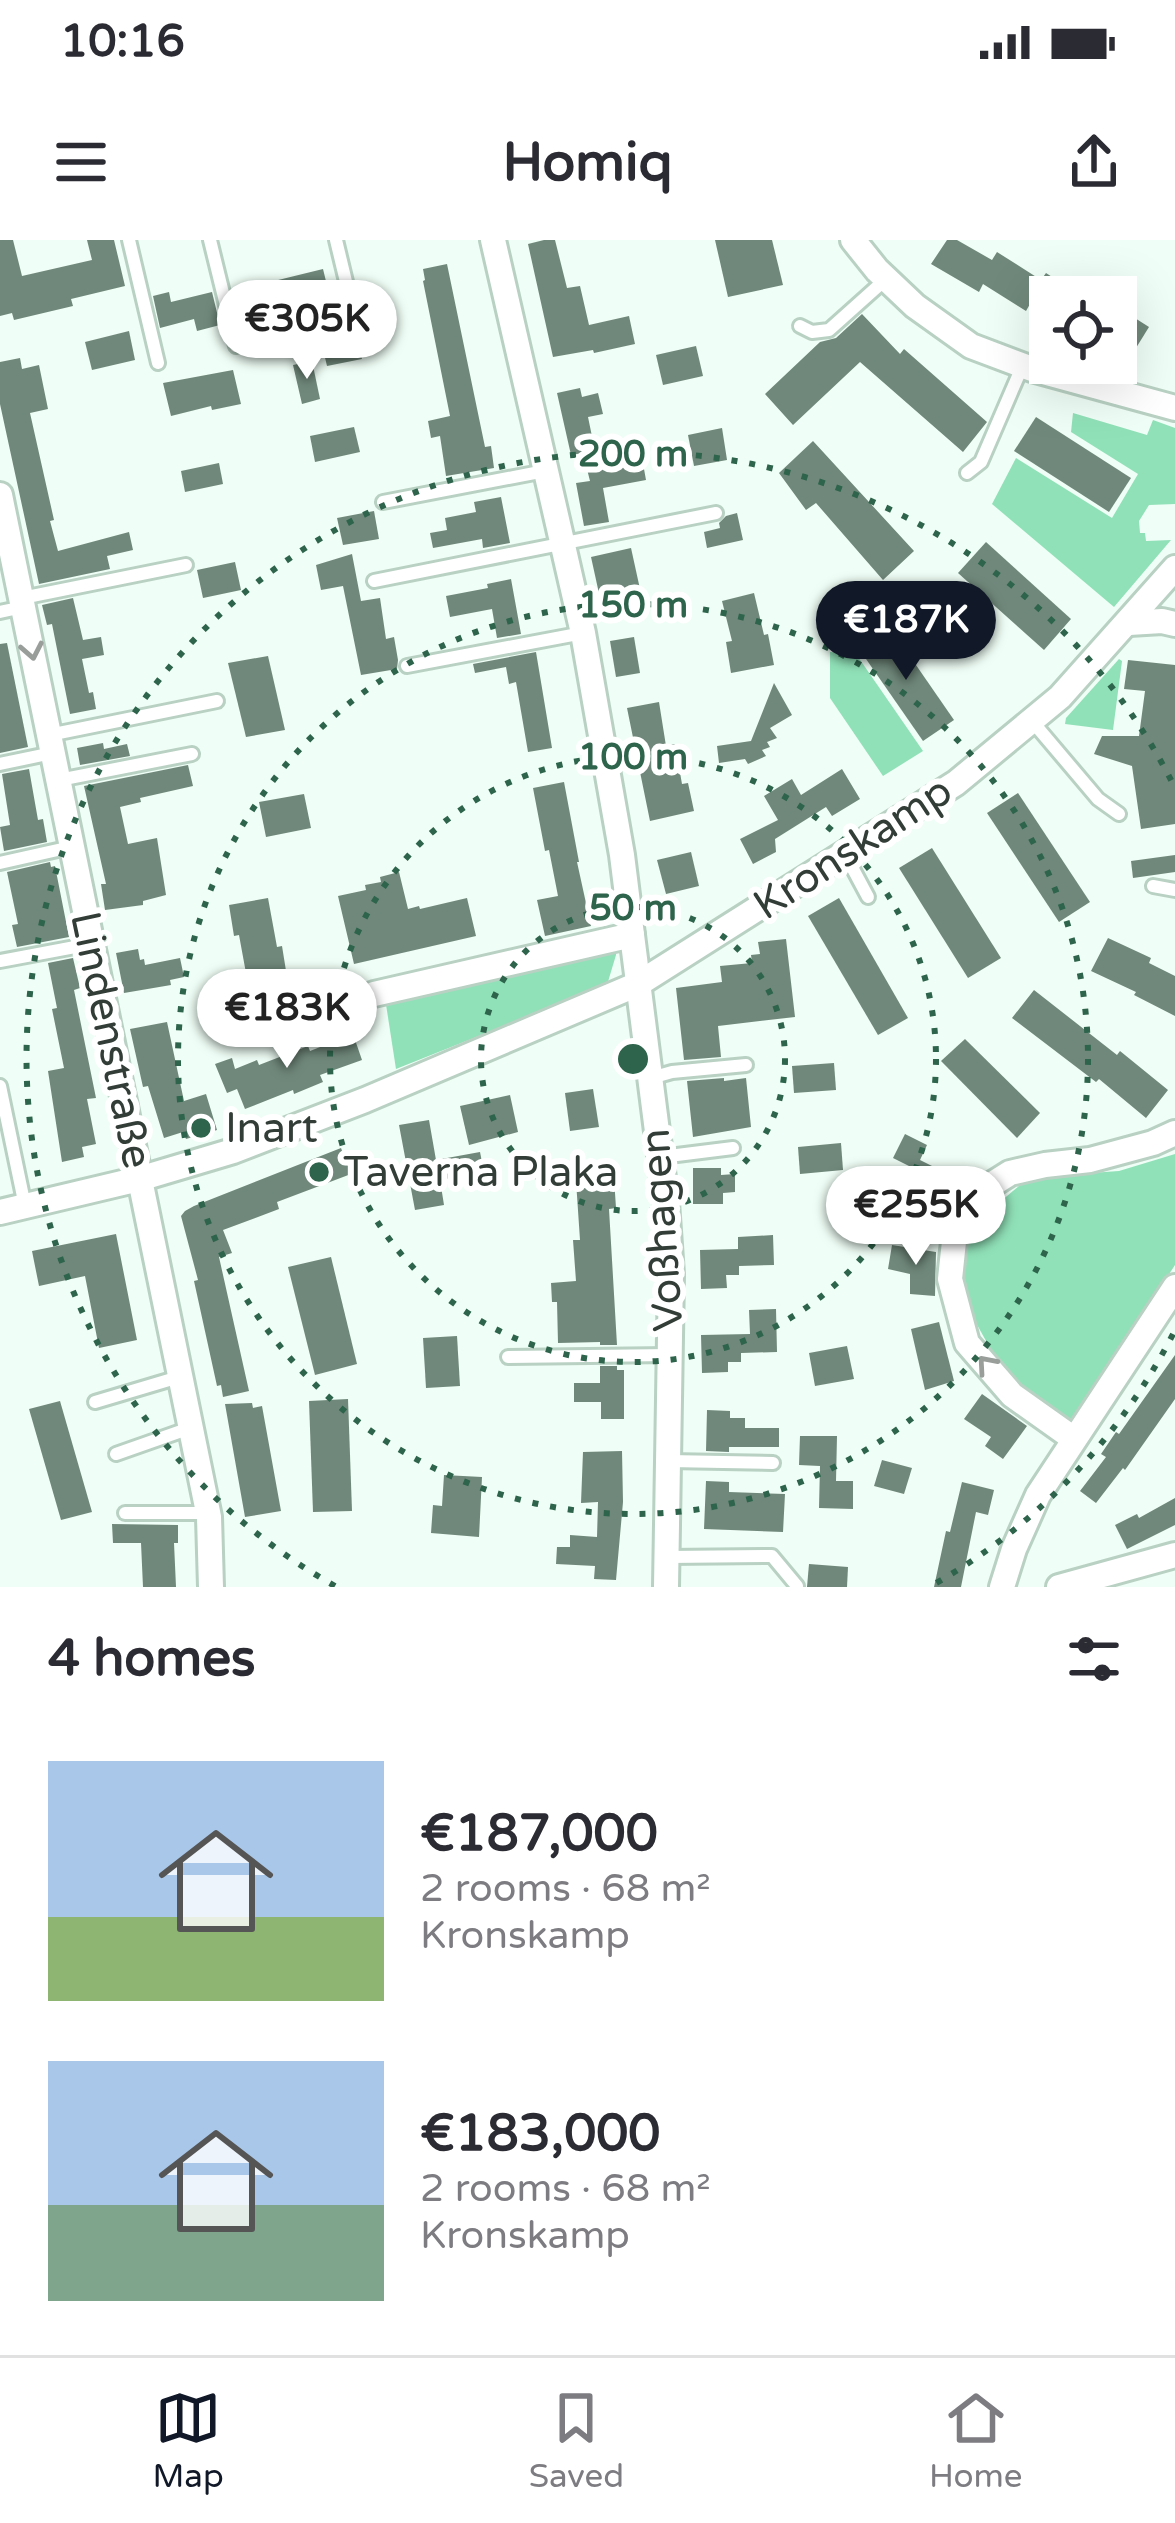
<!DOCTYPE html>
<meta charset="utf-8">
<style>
body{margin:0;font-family:"Varela Round",sans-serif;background:#f2f2f3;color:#2b2b33;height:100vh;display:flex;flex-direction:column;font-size:45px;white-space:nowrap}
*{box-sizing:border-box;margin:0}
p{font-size:39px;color:#7c7c81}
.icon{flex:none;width:66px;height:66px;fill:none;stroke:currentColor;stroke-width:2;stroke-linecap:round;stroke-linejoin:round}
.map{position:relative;height:1347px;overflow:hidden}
.panel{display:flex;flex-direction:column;background:#fff;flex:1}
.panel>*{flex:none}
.tools{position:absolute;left:1029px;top:36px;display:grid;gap:24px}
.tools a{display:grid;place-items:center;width:108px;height:108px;border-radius:0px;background:#fff;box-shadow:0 12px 48px #0002;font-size:60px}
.price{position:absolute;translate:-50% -102px;padding:0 27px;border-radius:42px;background:#fff;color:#222;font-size:39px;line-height:78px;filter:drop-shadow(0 3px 6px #0008)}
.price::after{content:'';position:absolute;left:50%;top:72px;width:36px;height:27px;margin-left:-18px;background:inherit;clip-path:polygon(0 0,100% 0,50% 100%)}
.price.on{background:#111827;color:#fff}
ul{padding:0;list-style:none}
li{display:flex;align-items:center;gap:36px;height:300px;padding:0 48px}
li span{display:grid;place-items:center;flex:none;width:336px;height:240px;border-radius:0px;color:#555}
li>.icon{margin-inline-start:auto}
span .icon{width:144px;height:144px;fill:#fffc;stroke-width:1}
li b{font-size:51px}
h2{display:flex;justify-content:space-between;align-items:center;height:144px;padding:0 48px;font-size:51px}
.status{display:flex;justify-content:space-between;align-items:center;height:84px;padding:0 60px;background:#fff;direction:ltr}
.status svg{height:33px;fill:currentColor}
header{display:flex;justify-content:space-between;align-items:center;height:156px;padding:0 48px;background:#fff;font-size:54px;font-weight:700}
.menu{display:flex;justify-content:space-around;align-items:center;height:168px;border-top:3px solid #e1e1e2;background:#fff;font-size:33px;color:#7c7c81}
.menu a{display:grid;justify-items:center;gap:6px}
.menu .on{color:#111827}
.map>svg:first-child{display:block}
.green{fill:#90e1b8}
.building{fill:#70887b}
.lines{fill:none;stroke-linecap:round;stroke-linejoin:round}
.service-casing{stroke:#b8d1c3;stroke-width:18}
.minor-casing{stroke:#b8d1c3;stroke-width:30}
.service{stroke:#fff;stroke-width:12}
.minor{stroke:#fff;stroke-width:24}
.oneway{stroke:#999e9b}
.ring{fill:none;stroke:#2d644b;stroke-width:6;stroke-dasharray:6 12}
.poi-dot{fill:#2d644b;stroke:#fff;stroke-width:4.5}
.labels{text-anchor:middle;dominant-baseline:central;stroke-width:12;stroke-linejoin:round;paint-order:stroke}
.street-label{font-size:42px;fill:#333d37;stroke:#fff}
.poi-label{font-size:42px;fill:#333d37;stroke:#fff;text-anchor:start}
.centre{fill:#2d644b;stroke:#fff;stroke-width:6}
.ring-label{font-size:36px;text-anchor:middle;font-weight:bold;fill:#2d644b;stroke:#fff;stroke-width:12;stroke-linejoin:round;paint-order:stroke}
</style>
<div class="status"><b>10:16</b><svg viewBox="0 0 49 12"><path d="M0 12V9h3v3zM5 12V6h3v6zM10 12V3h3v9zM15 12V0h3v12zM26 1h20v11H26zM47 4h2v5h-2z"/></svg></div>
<header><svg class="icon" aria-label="menu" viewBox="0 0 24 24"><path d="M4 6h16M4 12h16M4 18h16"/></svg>Homiq<svg class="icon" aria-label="share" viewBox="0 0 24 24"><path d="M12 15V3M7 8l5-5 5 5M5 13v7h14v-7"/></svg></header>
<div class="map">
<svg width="1175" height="1347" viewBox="0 0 1175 1347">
<rect width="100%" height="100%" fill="#effef6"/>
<g class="green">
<path d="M 1073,173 L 1147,195 L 1153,180 L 1175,188 L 1175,264 L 1149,265 L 1139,281 L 1140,293 L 1145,293 L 1146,301 L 1171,300 L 1114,367 L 992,264 L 1016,218 L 1112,278 L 1138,234 L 1071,192 Z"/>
<path d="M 830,412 L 856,414 L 923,511 L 883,536 L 830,458 Z"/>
<path d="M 1119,419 L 1122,421 L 1113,490 L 1065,484 L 1066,478 Z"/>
<path d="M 616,701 L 616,715 L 607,745 L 396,829 L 385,758 Z"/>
<path d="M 1175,914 L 1175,1025 L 1070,1185 L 1030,1158 L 996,1119 L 965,1063 L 961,1016 L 988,972 L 1020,945 L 1063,935 L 1119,931 Z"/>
</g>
<g class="building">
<path d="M 0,0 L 13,0 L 22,36 L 92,20 L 87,0 L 114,0 L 125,46 L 71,59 L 73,66 L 14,80 L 12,73 L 0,76 Z"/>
<path d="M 544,0 L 555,0 L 567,48 L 580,46 L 589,85 L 629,76 L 635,104 L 594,113 L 593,110 L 553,117 L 528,4 Z"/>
<path d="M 715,0 L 772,0 L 783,45 L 728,57 Z"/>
<path d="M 947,0 L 957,0 L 992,20 L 997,12 L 1041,40 L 1046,33 L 1083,57 L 1050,57 L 1050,77 L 1030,64 L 1026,71 L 983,44 L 979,52 L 931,24 Z"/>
<path d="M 447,24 L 485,207 L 491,206 L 494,228 L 446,236 L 440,196 L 431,198 L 428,181 L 450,176 L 423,41 L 425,40 L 423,29 Z"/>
<path d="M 323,29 L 338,90 L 349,87 L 354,89 L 362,119 L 327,126 L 312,64 L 278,72 L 270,42 Z"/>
<path d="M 169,52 L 171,62 L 212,52 L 220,85 L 197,91 L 194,79 L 160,88 L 153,56 Z"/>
<path d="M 1116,66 L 1149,87 L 1131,116 L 1116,106 Z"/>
<path d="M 862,74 L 900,114 L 904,109 L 987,182 L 963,212 L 860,122 L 793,185 L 765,154 L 820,102 L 836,98 Z"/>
<path d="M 129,91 L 135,120 L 92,130 L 85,102 Z"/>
<path d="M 696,106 L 703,136 L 663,145 L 656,115 Z"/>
<path d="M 20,118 L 22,129 L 39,125 L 48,169 L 30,173 L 54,280 L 50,281 L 58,311 L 129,292 L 133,310 L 107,316 L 110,329 L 39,344 L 0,164 L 0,122 Z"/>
<path d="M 312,121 L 320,159 L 302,164 L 293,125 Z"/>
<path d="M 233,130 L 241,164 L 212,170 L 211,166 L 171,176 L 163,143 Z"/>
<path d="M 580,148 L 582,157 L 598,153 L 603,174 L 588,177 L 595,211 L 571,215 L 557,153 Z"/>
<path d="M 1036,177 L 1131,238 L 1109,272 L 1014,211 Z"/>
<path d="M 354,187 L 360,212 L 315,222 L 310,196 Z"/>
<path d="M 722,188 L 727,220 L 694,226 L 688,195 Z"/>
<path d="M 813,201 L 914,311 L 883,340 L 816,263 L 806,270 L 779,233 Z"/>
<path d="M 642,218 L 646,240 L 603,248 L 609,282 L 584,286 L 576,243 L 590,241 L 587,229 Z"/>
<path d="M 219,223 L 223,244 L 185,252 L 181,231 Z"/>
<path d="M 501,257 L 510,303 L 483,308 L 482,299 L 433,308 L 430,293 L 447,290 L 445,278 L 476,272 L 474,262 Z"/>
<path d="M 374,271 L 379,299 L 343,305 L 337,278 Z"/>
<path d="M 737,273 L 743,300 L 707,308 L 704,292 L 720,288 L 719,283 L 726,276 Z"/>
<path d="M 986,302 L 1071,379 L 1044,410 L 958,333 Z"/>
<path d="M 631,308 L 640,349 L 600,358 L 591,317 Z"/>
<path d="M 352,314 L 361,361 L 380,358 L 386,399 L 394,397 L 398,420 L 397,429 L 361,435 L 343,346 L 321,350 L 316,325 Z"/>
<path d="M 235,322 L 241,350 L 203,358 L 197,330 Z"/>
<path d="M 511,339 L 521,394 L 497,398 L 492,369 L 450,377 L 446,356 L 488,348 L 487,344 Z"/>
<path d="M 754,353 L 764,395 L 768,394 L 774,425 L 731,433 L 726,402 L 732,401 L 722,361 Z"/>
<path d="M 73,358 L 83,400 L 101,397 L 104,415 L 82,419 L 89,453 L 93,452 L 96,469 L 70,474 L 52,384 L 47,385 L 42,365 Z"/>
<path d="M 889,386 L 954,480 L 923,501 L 857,406 Z"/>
<path d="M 634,397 L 640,433 L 616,437 L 610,401 Z"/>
<path d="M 7,403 L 28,507 L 0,513 L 0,404 Z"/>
<path d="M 536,412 L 552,508 L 528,512 L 516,442 L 509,444 L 506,427 L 475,433 L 473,424 Z"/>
<path d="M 268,416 L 285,490 L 246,497 L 228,423 Z"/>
<path d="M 1128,420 L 1175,425 L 1175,584 L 1141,589 L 1132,526 L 1094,514 L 1102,496 L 1139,496 L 1145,451 L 1124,449 Z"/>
<path d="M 774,443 L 792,475 L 770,488 L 777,498 L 767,502 L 770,507 L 762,510 L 766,516 L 748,524 L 745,519 L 719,523 L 717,506 L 751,501 Z"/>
<path d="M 659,462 L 666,506 L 675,504 L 682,544 L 688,543 L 694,571 L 650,581 L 627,468 Z"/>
<path d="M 103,503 L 104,509 L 127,504 L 130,516 L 80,525 L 77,508 Z"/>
<path d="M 188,525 L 193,546 L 140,558 L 141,562 L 120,567 L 128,604 L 157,598 L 166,655 L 143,661 L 143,665 L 105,670 L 101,644 L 106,644 L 84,546 Z"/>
<path d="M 29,529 L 38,580 L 43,579 L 47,602 L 4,611 L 0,587 L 10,585 L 2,534 Z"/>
<path d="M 842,529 L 860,559 L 832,576 L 826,567 L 775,599 L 776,612 L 753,624 L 740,599 L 778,580 L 764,556 L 792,539 L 801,555 Z"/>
<path d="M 564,542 L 579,622 L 577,622 L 591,686 L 545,696 L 537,660 L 558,656 L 549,610 L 545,611 L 533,548 Z"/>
<path d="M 1018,553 L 1090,662 L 1059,682 L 987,573 Z"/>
<path d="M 304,554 L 311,588 L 266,597 L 259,562 Z"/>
<path d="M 932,608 L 1001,718 L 968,738 L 899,628 Z"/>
<path d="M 691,612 L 699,646 L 666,654 L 657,620 Z"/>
<path d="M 1175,615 L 1175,632 L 1133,638 L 1131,621 Z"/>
<path d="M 50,622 L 51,627 L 55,626 L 69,697 L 17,707 L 12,685 L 18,684 L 7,632 Z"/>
<path d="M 399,632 L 408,669 L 419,666 L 420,669 L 467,658 L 476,696 L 354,724 L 338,656 L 366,650 L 365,645 L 381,642 L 380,637 Z"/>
<path d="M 268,658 L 277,707 L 282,706 L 287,737 L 248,744 L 239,695 L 234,696 L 229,665 Z"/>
<path d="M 839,658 L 908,778 L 878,795 L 808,676 Z"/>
<path d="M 1108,698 L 1151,718 L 1149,723 L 1175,736 L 1175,776 L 1134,755 L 1136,752 L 1091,731 Z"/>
<path d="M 786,699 L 795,777 L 718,786 L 721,817 L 684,820 L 676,748 L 722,742 L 720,726 L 752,723 L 751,715 L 760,714 L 758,702 Z"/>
<path d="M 138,709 L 140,720 L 144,719 L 145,725 L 180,718 L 184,737 L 170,740 L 171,745 L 124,753 L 116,713 Z"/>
<path d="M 73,718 L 80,748 L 74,750 L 96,858 L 87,859 L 96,904 L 82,907 L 84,917 L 62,922 L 48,831 L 64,828 L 52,769 L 57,768 L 48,723 Z"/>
<path d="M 1034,750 L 1117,815 L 1120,811 L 1168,850 L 1146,878 L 1099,839 L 1096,842 L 1012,778 Z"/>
<path d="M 167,782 L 184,861 L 206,854 L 217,890 L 186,899 L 183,892 L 164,898 L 148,846 L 143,847 L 130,789 Z"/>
<path d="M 353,794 L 362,820 L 320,835 L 323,842 L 294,854 L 293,850 L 245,869 L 237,849 L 227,853 L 215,824 L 232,818 L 235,829 L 257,820 L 259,825 L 308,806 L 310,811 Z"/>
<path d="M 965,799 L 1040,873 L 1017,898 L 941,821 Z"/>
<path d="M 834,823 L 836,850 L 794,853 L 792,826 Z"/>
<path d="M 724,838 L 724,841 L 746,838 L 751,887 L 693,897 L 687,841 Z"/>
<path d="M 593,849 L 599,887 L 570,891 L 565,853 Z"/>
<path d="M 510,855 L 518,892 L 469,905 L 460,866 Z"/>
<path d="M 429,880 L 436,920 L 480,912 L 484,932 L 440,940 L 444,965 L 415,970 L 399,885 Z"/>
<path d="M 905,894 L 927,905 L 920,920 L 954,937 L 936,972 L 909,959 L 920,937 L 910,932 L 913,928 L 893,918 Z"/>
<path d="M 841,903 L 843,930 L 800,934 L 798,907 Z"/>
<path d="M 341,908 L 351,934 L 277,962 L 279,969 L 223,990 L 232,1013 L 219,1017 L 249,1151 L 223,1157 L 221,1145 L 217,1146 L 194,1041 L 198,1040 L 181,976 L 185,971 L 194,966 Z"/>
<path d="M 613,923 L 616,968 L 609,969 L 617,1105 L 600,1105 L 600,1102 L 558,1103 L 557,1062 L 552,1062 L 551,1043 L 576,1041 L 573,1000 L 580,1000 L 575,926 Z"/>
<path d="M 693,928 L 721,928 L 721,935 L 735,934 L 735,952 L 723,953 L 723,964 L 693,964 Z"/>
<path d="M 116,994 L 137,1100 L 99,1108 L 85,1036 L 39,1046 L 32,1011 Z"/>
<path d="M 773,995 L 774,1025 L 739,1026 L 739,1035 L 726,1035 L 727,1048 L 701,1049 L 700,1010 L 738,1009 L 738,997 Z"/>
<path d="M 892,1005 L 936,1012 L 935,1056 L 910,1054 L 910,1034 L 888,1029 Z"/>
<path d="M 331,1017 L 357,1124 L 315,1135 L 288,1027 Z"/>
<path d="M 776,1069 L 777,1112 L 741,1113 L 741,1122 L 728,1122 L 728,1132 L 702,1133 L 701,1095 L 750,1094 L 749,1070 Z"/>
<path d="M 939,1082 L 954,1141 L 925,1150 L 911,1089 Z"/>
<path d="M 457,1096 L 460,1146 L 426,1148 L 423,1098 Z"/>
<path d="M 847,1106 L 854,1139 L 815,1146 L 809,1113 Z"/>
<path d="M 1175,1115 L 1175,1159 L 1125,1230 L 1123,1228 L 1096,1263 L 1080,1251 L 1106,1217 L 1101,1214 L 1116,1192 L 1119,1194 Z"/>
<path d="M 600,1126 L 617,1126 L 617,1130 L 624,1130 L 624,1179 L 601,1179 L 601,1162 L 574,1162 L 574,1143 L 600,1143 Z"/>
<path d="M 982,1154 L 1027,1186 L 1003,1219 L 985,1206 L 991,1197 L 964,1179 Z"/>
<path d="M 348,1159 L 352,1271 L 313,1272 L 309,1161 Z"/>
<path d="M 60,1161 L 92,1272 L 61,1280 L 29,1169 Z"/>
<path d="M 252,1163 L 253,1168 L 262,1166 L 281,1271 L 245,1277 L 225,1164 Z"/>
<path d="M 707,1170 L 730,1171 L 730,1178 L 745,1178 L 745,1188 L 779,1188 L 779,1207 L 729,1207 L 729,1212 L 706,1211 Z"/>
<path d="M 800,1196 L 837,1196 L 836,1241 L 853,1241 L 853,1269 L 819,1268 L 820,1226 L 799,1225 Z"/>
<path d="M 622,1211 L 623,1262 L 616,1340 L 594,1339 L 595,1326 L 556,1324 L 557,1307 L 570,1307 L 570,1295 L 597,1297 L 598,1262 L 581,1263 L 583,1212 Z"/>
<path d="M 882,1220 L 912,1228 L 904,1254 L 874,1246 Z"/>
<path d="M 444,1235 L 482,1237 L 479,1297 L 431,1293 L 433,1265 L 442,1266 Z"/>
<path d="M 706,1241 L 729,1242 L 729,1252 L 785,1254 L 783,1292 L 704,1289 Z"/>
<path d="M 962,1242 L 994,1250 L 988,1275 L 976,1272 L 961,1347 L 934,1347 L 946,1291 L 950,1292 Z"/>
<path d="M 1175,1258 L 1175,1285 L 1127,1309 L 1115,1285 L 1137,1274 L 1139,1278 Z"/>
<path d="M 112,1284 L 178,1285 L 178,1303 L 174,1303 L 176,1347 L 143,1347 L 141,1303 L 113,1303 Z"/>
<path d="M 809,1324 L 848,1327 L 847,1347 L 807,1347 Z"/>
</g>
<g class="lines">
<defs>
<g id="service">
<path d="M 129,0 L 158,123"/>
<path d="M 210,0 L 236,106"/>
<path d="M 336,0 L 355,79"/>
<path d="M 800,86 L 812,92 L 829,90 L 886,39"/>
<path d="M 967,233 L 981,222 L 1022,127"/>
<path d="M 383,262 L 545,231"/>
<path d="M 374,341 L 716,273"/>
<path d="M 22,358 L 186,325"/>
<path d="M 0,372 L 23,367"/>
<path d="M 407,426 L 583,393"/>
<path d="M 1032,481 L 1098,559 L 1119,574"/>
<path d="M 49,495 L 217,461"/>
<path d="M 0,524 L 52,513"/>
<path d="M 59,540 L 192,514"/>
<path d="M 845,614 L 868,657"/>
<path d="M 0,623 L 71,607"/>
<path d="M 1153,646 L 1175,650"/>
<path d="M 0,721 L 91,704"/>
<path d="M 651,838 L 672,832 L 746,825"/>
<path d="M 0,846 L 25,966"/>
<path d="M 661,917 L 733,908"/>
<path d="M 508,1117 L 670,1115"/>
<path d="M 95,1162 L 179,1137"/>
<path d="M 116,1214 L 190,1188"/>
<path d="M 669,1221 L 773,1223"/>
<path d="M 125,1273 L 207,1273"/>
<path d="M 668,1317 L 772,1316 L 797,1346"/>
</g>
<g id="minor">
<path d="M 493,0 L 583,393 L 622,615 L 632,695 L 666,962 L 671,1034 L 666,1347"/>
<path d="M 853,0 L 877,30 L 915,66 L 971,106 L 1032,129 L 1175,168"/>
<path d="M 0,255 L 209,1277 L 211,1347"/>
<path d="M 1129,383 L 1162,381 L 1175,384"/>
<path d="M 374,754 L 632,695"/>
<path d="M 0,972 L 139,939 L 233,911 L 365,860 L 638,744 L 956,543 L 1060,457 L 1175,328"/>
<path d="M 1074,1199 L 1012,1155 L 967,1103 L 950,1039 L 955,992 L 983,950 L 1010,933 L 1045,925 L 1090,920 L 1153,903 L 1175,893"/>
<path d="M 1002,1347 L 1014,1309 L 1038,1255 L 1175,1047"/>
<path d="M 1059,1347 L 1175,1315"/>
</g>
</defs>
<use href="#service" class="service-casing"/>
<use href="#minor" class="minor-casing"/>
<use href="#service" class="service"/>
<use href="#minor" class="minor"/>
</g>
<defs><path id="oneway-chevron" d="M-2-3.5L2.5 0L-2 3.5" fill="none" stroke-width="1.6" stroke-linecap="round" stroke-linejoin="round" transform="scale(3)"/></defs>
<g class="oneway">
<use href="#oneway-chevron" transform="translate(32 411) rotate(79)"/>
<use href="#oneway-chevron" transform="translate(986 1124) rotate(-131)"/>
</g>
<g class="ring">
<circle cx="633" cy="819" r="152"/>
<circle cx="633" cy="819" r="303"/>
<circle cx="633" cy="819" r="455"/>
<path d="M1173 1094A606 606 0 0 1 931 1346M335 1346A606 606 0 1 1 1173 544"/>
</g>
<g class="poi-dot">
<circle cx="201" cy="888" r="12"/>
<circle cx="319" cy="932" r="12"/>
</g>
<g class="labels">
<g class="street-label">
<text transform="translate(853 608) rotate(-33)">Kronskamp</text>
<text transform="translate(111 800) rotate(78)">Lindenstraße</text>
<text transform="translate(662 990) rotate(-94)">Voßhagen</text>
</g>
<g class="poi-label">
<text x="225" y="888">Inart</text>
<text x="343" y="932">Taverna Plaka</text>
</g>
</g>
<circle cx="633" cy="819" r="18" class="centre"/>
<g class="ring-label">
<text x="633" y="226">200 m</text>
<text x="633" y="377">150 m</text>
<text x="633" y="529">100 m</text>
<text x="633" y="680">50 m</text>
</g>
</svg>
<div class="tools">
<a><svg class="icon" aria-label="locate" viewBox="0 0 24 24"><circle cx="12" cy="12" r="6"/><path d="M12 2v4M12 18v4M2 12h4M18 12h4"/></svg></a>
</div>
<b class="price" style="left:307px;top:142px">€305K</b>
<b class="price on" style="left:906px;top:443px">€187K</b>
<b class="price" style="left:287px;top:831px">€183K</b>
<b class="price" style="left:916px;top:1028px">€255K</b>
</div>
<section class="panel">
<h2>4 homes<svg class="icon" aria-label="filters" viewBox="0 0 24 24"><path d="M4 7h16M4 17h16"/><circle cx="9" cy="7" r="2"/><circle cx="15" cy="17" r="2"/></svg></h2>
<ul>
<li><span style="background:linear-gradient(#a9c7e8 65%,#8fb573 0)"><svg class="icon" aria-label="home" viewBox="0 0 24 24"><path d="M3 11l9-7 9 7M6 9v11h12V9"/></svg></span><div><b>€187,000</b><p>2 rooms · 68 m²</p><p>Kronskamp</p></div></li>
<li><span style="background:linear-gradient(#a9c7e8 60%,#7fa58c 0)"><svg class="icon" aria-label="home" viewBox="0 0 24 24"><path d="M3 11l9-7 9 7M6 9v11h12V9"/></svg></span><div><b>€183,000</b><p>2 rooms · 68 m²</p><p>Kronskamp</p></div></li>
</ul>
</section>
<nav class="menu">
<a class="on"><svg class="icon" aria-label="map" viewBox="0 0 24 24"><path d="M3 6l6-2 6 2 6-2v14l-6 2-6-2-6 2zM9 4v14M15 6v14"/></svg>Map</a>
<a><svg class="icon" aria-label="saved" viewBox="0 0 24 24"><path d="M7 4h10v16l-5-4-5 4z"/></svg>Saved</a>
<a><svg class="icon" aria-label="home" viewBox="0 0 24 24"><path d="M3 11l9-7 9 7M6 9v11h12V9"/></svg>Home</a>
</nav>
